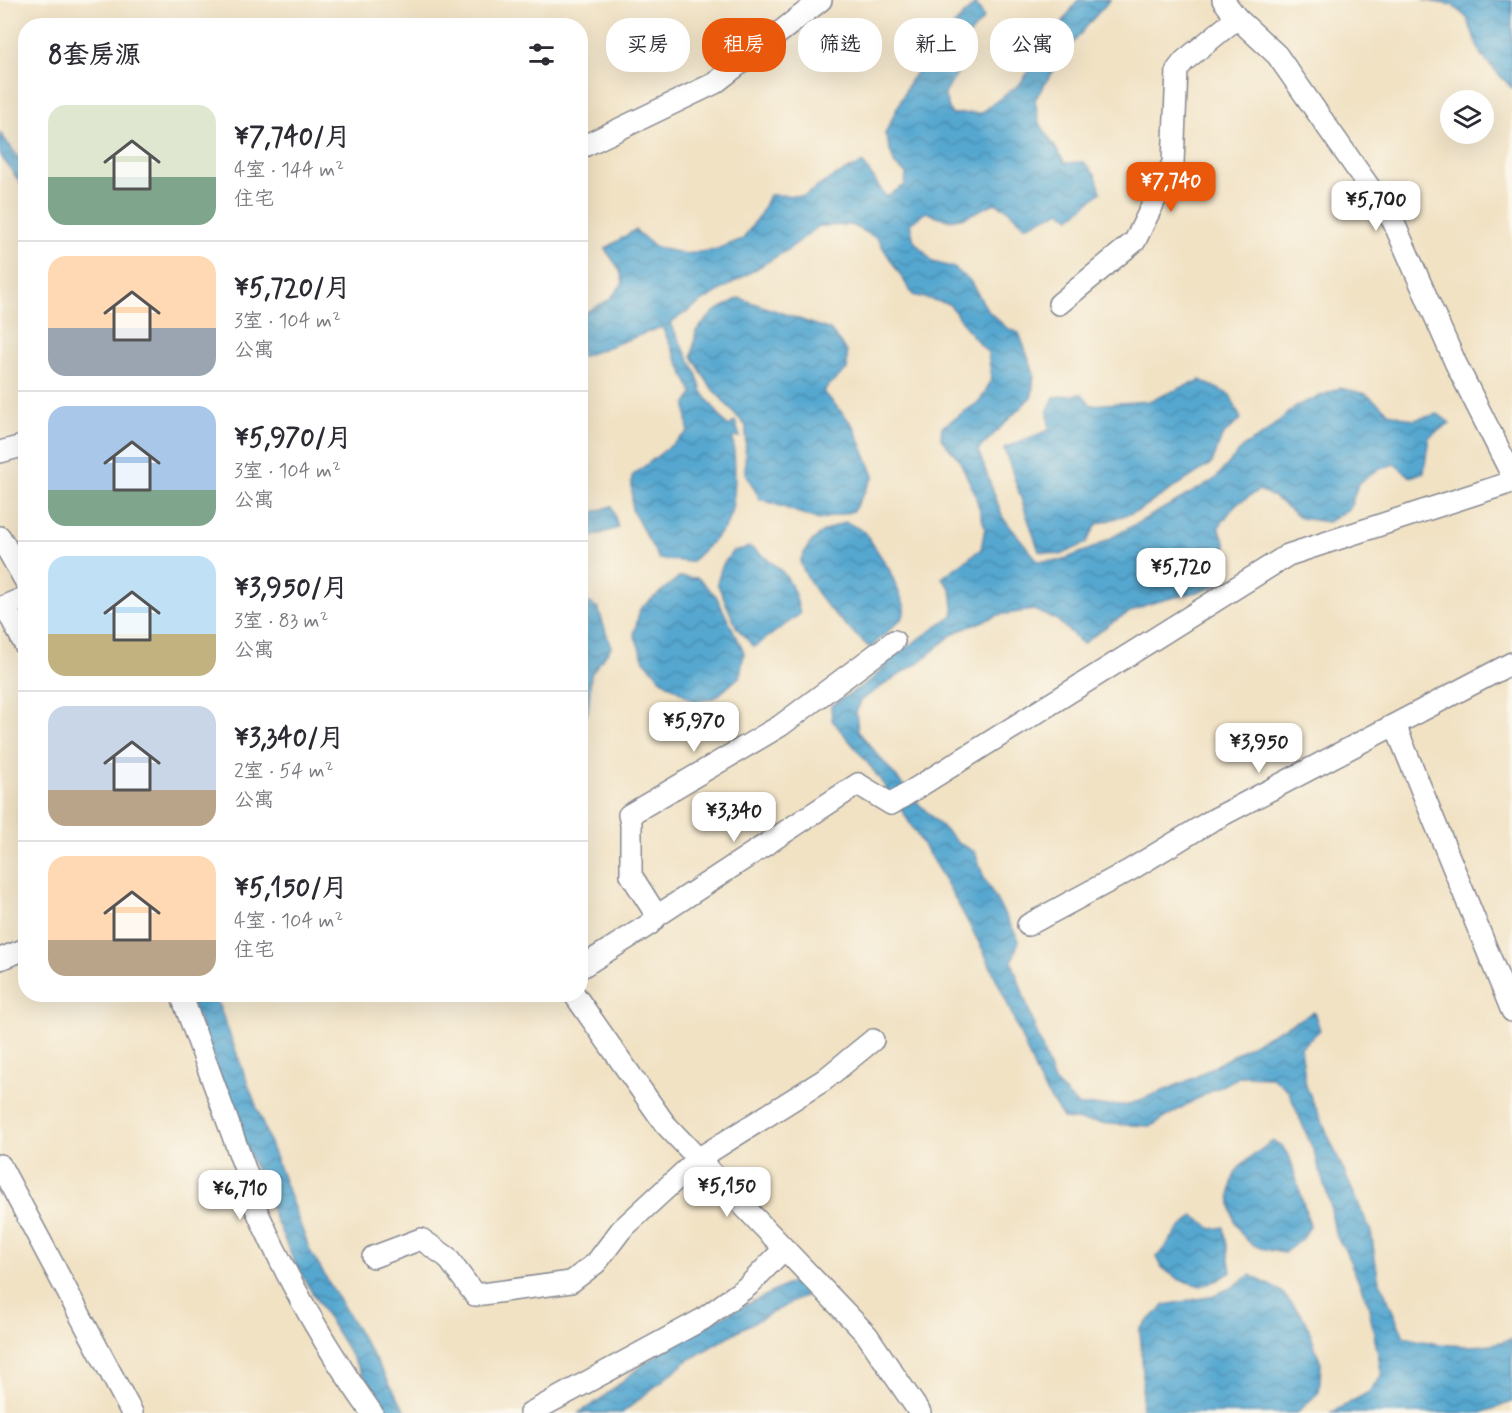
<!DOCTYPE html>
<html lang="zh">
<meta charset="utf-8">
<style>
body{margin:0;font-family:Mynerve,"LXGW WenKai TC",sans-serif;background:#f2f2f3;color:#2b2b33;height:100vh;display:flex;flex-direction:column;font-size:22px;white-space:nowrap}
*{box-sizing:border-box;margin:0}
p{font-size:20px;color:#7c7c81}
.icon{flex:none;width:33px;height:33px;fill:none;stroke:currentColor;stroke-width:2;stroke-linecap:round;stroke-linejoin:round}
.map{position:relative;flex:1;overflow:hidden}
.drawer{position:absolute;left:18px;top:18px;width:570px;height:984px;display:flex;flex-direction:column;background:#fff;border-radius:24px;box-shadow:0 6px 24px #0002}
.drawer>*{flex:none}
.top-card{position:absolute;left:606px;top:18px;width:570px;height:54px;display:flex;gap:12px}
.fabs{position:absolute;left:1440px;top:90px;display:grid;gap:12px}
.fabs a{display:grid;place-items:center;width:54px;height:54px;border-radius:50%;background:#fff;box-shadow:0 6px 24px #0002;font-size:30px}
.price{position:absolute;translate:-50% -51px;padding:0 14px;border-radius:12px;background:#fff;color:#222;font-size:20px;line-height:39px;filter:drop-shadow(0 2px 3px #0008)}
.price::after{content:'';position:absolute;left:50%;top:36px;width:18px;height:14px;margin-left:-9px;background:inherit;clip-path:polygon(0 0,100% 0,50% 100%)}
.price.on{background:#ea580c;color:#fff}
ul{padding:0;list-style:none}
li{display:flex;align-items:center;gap:18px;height:150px;padding:0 30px}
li+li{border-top:2px solid #e1e1e2}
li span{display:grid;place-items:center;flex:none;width:168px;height:120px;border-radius:18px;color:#555}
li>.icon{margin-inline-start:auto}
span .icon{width:72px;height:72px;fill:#fffc;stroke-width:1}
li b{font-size:26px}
h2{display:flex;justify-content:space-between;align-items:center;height:72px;padding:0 30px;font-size:26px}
.chip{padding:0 21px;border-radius:24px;background:#fff;box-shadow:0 6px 24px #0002;font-size:21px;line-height:54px}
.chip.on{background:#ea580c;color:#fff}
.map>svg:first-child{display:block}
.water{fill:url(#water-waves);stroke:#386b97;stroke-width:1.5}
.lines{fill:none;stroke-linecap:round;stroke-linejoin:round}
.minor-casing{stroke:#868891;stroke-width:24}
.minor{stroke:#fff;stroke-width:21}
</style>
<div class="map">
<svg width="1512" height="1413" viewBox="0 0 1512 1413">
<defs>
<pattern id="water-waves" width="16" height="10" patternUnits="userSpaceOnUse" patternTransform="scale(1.5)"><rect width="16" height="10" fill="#55a7d0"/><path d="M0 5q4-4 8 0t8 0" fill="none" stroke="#4688ac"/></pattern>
</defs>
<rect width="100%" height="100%" fill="#fbf7ec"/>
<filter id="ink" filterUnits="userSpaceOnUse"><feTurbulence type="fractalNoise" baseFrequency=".0167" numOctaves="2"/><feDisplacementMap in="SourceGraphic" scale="12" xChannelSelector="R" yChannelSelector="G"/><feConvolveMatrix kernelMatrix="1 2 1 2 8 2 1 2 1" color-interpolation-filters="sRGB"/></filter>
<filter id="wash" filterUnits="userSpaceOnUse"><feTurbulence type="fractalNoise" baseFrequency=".008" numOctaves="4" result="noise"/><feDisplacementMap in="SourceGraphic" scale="24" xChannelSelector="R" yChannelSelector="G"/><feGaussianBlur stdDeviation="1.35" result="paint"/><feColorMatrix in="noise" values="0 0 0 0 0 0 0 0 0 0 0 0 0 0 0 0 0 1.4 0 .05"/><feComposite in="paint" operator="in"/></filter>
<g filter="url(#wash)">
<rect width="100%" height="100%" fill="#f1e2c4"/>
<g class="water">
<path d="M 1078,0 L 1110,0 C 1081,31 1056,62 1035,100 L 1039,122 L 1065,163 L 1084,162 L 1096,176 L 1101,192 L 1070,218 L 1061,211 L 1025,226 L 1007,209 L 995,203 L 965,217 L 948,220 L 926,212 L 910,224 L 914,241 L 933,262 L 954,268 L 970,281 L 988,311 L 1007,328 L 1019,333 L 1034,373 L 1032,396 L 978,450 L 1003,518 L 1038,561 L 1060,561 L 1095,547 L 1214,480 L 1244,446 L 1263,435 L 1296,406 L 1340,388 L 1366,394 L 1390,413 L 1413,420 L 1438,414 L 1450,423 L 1429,437 L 1424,472 L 1411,477 L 1394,464 L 1377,470 L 1358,484 L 1350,508 L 1328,522 L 1300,518 L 1274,497 L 1259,490 L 1235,505 L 1218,528 C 1232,548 1224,562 1219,585 C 1200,593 1180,595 1160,601 C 1130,608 1107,625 1083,644 L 1057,620 L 1034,610 L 998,615 L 954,633 L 921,661 L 862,699 L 856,712 L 858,731 L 917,802 L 958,843 L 975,852 L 984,878 L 1019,940 L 1012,962 L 1054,1082 L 1079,1106 L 1128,1105 L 1194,1078 L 1258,1041 L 1314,1012 L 1320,1030 L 1301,1047 L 1306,1086 L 1371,1232 L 1378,1277 L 1404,1337 C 1439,1346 1477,1351 1512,1339 L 1512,1402 L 1481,1413 L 1331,1413 L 1369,1392 L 1382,1375 L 1368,1303 L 1344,1248 L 1335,1234 L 1330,1203 L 1314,1152 L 1288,1090 L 1272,1077 L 1241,1076 L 1196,1099 L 1151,1126 L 1109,1124 L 1064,1119 L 1041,1085 L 1006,1000 L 983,950 L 946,882 L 903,812 L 871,767 L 832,720 L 831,706 L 870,681 L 897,654 L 954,615 L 951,589 L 942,578 L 981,549 L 985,528 L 975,494 L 959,459 L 941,439 L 942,427 L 980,401 L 992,379 L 988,353 L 971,334 L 949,304 L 913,295 L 877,238 L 852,225 L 819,226 L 789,249 L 706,299 L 670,323 L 696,372 L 702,392 L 728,427 L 735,421 L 740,437 L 733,437 C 735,460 738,510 724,528 C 714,541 701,551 691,562 L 659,559 L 632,510 L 632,476 L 688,432 L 686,404 L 693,394 L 662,327 L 581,357 L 581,315 L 610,299 L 623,283 L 620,270 L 605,249 L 635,230 L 655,247 L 686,254 L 714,250 L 743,239 L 761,213 L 769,195 L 804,196 L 831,178 L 863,163 L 886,197 L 905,185 L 906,173 L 895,165 L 885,134 L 910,81 L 947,32 L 976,3 L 984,18 L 963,43 L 966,60 L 944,94 L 951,114 L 980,113 L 1020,84 Z"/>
<path d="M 1423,0 L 1512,0 L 1512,88 L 1481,55 L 1467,18 L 1452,5 Z"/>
<path d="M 0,133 L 25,166 L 25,189 L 0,155 Z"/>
<path d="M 739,298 L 830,330 L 847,352 L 847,369 L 823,391 L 854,427 L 874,476 L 853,511 L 819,520 L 760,499 L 745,473 L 746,426 L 710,386 L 692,356 L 696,331 L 714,312 Z"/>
<path d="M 1200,380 L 1230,395 L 1241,419 L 1222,436 L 1212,463 L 1138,511 L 1097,524 L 1086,543 L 1061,555 L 1039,551 L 1004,448 L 1049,430 L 1048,410 L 1054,397 L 1082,394 L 1091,405 L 1149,401 Z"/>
<path d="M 612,506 L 618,528 L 591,537 L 581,550 L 581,516 Z"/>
<path d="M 846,522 L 865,532 L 889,569 L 905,607 L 903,617 L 870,648 C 842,622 814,598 800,562 C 809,539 822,530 846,522 Z"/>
<path d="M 750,547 C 783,570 791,574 800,614 L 754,647 L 737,628 L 717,583 L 722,566 L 732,552 Z"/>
<path d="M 679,577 L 698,578 L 716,596 L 744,652 L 740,676 L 716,697 L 696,702 L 663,681 L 644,660 L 634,634 L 640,609 Z"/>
<path d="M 580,597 L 598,608 L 611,647 L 591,674 L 588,712 L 581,726 Z"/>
<path d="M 189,995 L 215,995 L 310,1251 L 407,1413 L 382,1413 L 363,1375 L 296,1266 L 265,1195 Z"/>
<path d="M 1272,1141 L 1282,1146 L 1290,1158 L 1310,1226 L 1303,1238 L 1284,1253 C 1274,1251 1261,1250 1252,1244 C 1231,1231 1223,1187 1239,1168 C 1247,1158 1262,1150 1272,1141 Z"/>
<path d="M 1194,1216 L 1212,1229 L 1224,1227 L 1231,1272 L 1218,1280 L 1201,1286 L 1180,1280 L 1163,1269 L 1157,1257 L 1179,1229 Z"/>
<path d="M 1250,1275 L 1281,1291 L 1306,1321 L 1321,1364 L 1319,1392 L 1297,1413 L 1141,1413 L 1143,1374 L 1140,1329 L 1165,1305 L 1209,1297 L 1231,1288 Z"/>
<path d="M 797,1280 L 810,1293 L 739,1330 L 687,1361 L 622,1413 L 578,1413 C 604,1400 624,1378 648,1361 C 693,1328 747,1305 797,1280 Z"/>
</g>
</g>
<g filter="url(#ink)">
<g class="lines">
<defs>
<g id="minor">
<path d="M 1223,0 L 1237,18 L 1277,55 L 1393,221 L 1456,364 L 1512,475"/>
<path d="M 580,148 L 715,83 L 821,0"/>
<path d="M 1059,304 L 1135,241 L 1173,163 L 1177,70 L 1184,61 L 1237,18"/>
<path d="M 0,452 L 26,445"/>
<path d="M 0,537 L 26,582"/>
<path d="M 5,606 L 26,647"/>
<path d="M 0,608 L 26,597"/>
<path d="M 1395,725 L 1512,1011"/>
<path d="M 657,916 L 631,875 L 631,824 L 629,815 L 780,726 L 894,641"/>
<path d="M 1028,925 L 1130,870 L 1209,822 L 1512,663"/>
<path d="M 0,959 L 26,949"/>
<path d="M 580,968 L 650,924 L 657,916 L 858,784 L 891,804 L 1288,555 L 1512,482"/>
<path d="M 181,994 L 256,1199 L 256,1209 C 288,1281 326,1349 372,1413"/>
<path d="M 574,994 L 665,1124 L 867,1335 L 920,1413"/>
<path d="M 0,1165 L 132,1413"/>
<path d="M 373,1257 L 421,1239 L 447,1257 L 475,1295 L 571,1282 L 596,1263 L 621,1230 L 698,1159 L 824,1080 L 873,1040"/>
<path d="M 530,1413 L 703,1319 L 748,1286 L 784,1249"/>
</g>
</defs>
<use href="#minor" class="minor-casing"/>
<use href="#minor" class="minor"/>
</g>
</g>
</svg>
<div class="fabs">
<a><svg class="icon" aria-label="layers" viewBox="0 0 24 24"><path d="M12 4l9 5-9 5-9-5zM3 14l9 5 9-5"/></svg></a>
</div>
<b class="price on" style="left:1171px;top:213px">¥7,740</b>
<b class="price" style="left:1376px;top:232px">¥5,700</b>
<b class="price" style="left:1181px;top:599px">¥5,720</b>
<b class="price" style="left:694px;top:753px">¥5,970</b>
<b class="price" style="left:1259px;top:774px">¥3,950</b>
<b class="price" style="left:734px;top:843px">¥3,340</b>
<b class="price" style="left:727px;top:1218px">¥5,150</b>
<b class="price" style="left:240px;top:1221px">¥6,710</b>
<div class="top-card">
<a class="chip">买房</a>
<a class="chip on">租房</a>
<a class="chip">筛选</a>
<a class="chip">新上</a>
<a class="chip">公寓</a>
</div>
<section class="drawer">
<h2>8套房源<svg class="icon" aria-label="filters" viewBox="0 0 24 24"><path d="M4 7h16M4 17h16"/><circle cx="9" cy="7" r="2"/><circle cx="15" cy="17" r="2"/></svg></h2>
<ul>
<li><span style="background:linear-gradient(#dfe7d0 60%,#7fa58c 0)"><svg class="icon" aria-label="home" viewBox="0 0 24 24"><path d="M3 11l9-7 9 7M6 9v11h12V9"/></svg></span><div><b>¥7,740/月</b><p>4室 · 144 m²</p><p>住宅</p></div></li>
<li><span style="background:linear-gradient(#ffd9b3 60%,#9aa5b1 0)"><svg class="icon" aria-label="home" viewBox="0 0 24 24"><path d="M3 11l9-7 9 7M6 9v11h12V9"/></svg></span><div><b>¥5,720/月</b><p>3室 · 104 m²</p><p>公寓</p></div></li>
<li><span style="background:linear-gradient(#a9c7e8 70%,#7fa58c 0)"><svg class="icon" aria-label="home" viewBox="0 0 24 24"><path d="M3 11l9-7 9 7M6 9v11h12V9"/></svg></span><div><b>¥5,970/月</b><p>3室 · 104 m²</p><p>公寓</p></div></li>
<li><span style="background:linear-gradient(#bfe0f5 65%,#c2b280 0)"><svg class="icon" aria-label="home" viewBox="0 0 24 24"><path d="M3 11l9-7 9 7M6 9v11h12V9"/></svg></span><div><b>¥3,950/月</b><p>3室 · 83 m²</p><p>公寓</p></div></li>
<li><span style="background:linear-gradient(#c9d6e8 70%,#b9a48a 0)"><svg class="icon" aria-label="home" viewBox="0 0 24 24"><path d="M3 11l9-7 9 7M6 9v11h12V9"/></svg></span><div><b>¥3,340/月</b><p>2室 · 54 m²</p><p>公寓</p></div></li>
<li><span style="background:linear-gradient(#ffd9b3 70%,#b9a48a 0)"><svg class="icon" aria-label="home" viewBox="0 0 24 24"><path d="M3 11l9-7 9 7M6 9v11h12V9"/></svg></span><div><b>¥5,150/月</b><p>4室 · 104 m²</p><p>住宅</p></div></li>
</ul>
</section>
</div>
